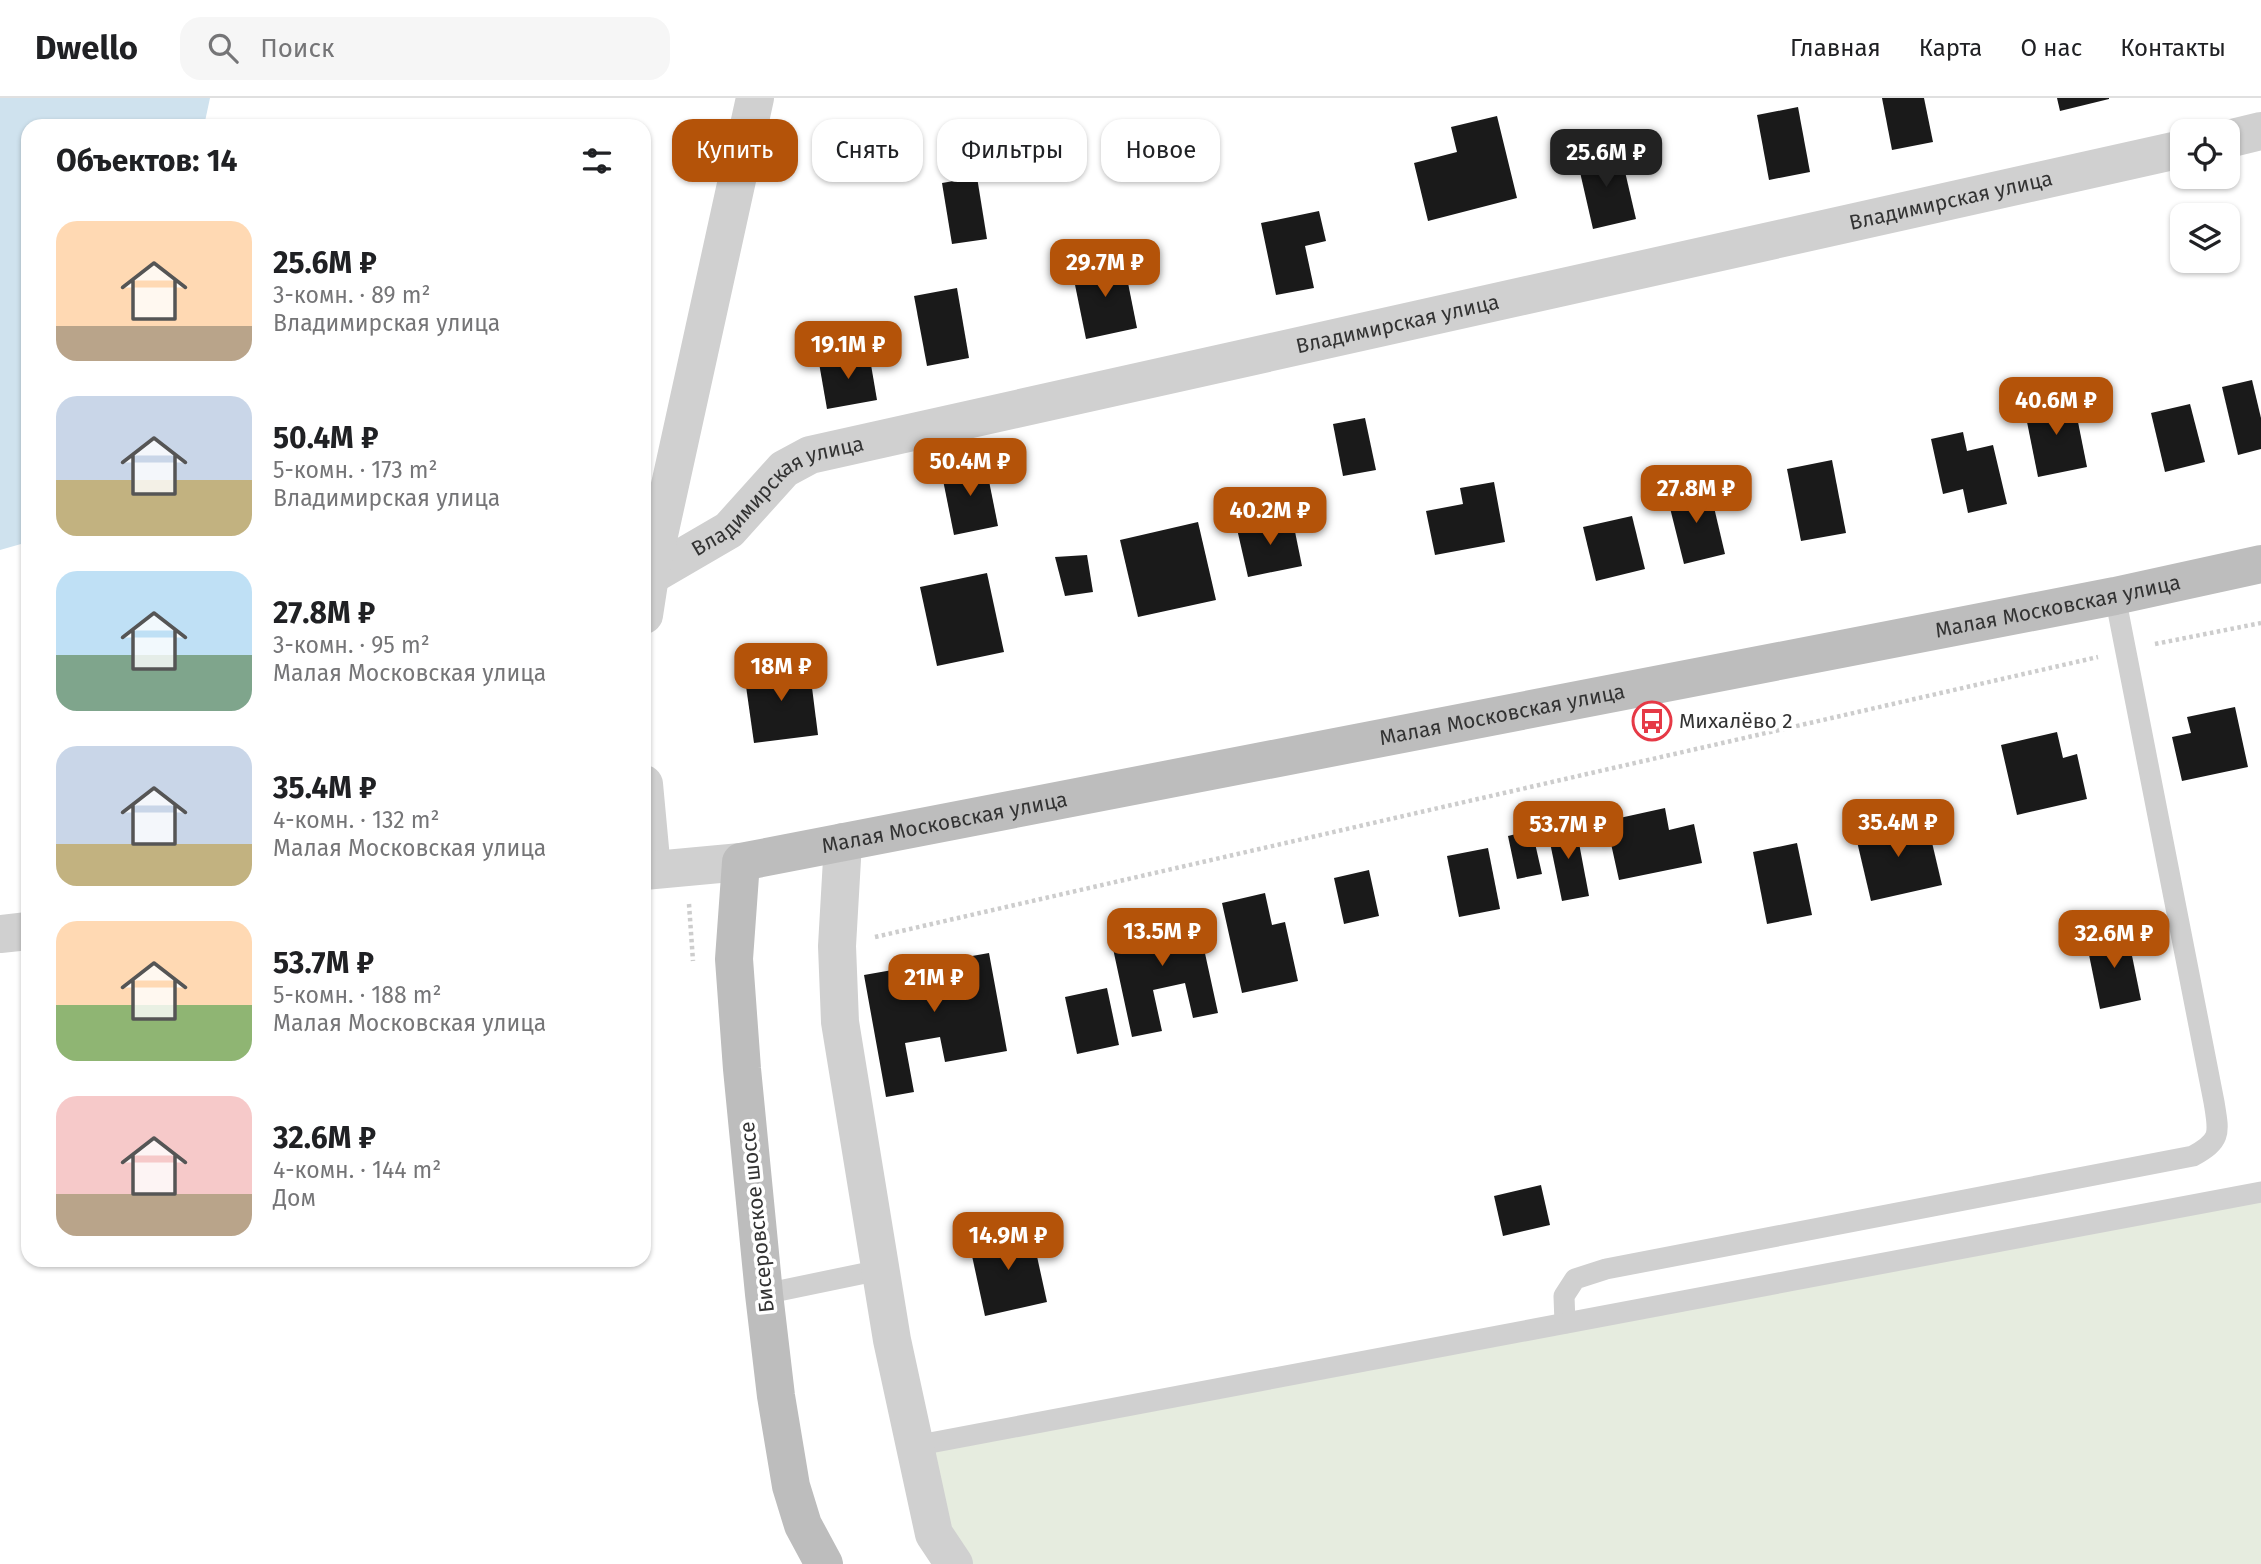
<!DOCTYPE html>
<html lang="ru">
<meta charset="utf-8">
<style>
body{margin:0;font-family:"Fira Sans",sans-serif;background:#f6f6f6;color:#202124;height:100vh;display:flex;flex-direction:column;font-size:26px;white-space:nowrap}
*{box-sizing:border-box;margin:0}
p{font-size:23px;color:#757577}
.icon{flex:none;width:38px;height:38px;fill:none;stroke:currentColor;stroke-width:2;stroke-linecap:round;stroke-linejoin:round}
.map{position:relative;flex:1;overflow:hidden}
.side{position:absolute;left:21px;top:21px;width:630px;height:1148px;display:flex;flex-direction:column;background:#fff;border-radius:21px;box-shadow:0 2px 5px #0004}
.side>*{flex:none}
.hud{position:absolute;left:672px;top:21px;width:665px;height:63px;display:flex;gap:14px}
.tools{position:absolute;left:2170px;top:21px;display:grid;gap:14px}
.tools a{display:grid;place-items:center;width:70px;height:70px;border-radius:14px;background:#fff;box-shadow:0 2px 5px #0004;font-size:35px}
.price{position:absolute;translate:-50% -60px;padding:0 16px;border-radius:14px;background:#b45309;color:#fff;font-size:23px;line-height:46px;filter:drop-shadow(0 2px 4px #0008)}
.price::after{content:'';position:absolute;left:50%;top:42px;width:21px;height:16px;margin-left:-10px;background:inherit;clip-path:polygon(0 0,100% 0,50% 100%)}
.price.current{background:#222;color:#fff}
ul{padding:0;list-style:none}
li{display:flex;align-items:center;gap:21px;height:175px;padding:0 35px}
li span{display:grid;place-items:center;flex:none;width:196px;height:140px;border-radius:21px;color:#555}
li>.icon{margin-inline-start:auto}
span .icon{width:84px;height:84px;fill:#fffc;stroke-width:1}
li b{font-size:30px}
h2{display:flex;justify-content:space-between;align-items:center;height:84px;padding:0 35px;font-size:30px}
.chip{padding:0 24px;border-radius:21px;background:#fff;box-shadow:0 2px 5px #0004;font-size:24px;line-height:63px}
.chip.current{background:#b45309;color:#fff}
header{display:flex;align-items:center;gap:42px;box-sizing:border-box;height:98px;padding:0 35px;background:#fff;border-bottom:2px solid #e0e0e0}
header strong{font-size:33px}
nav{display:flex;gap:38px;margin-inline-start:auto;font-size:24px}
.search{width:490px;height:63px;background:#f6f6f6;display:flex;align-items:center;gap:18px;box-sizing:border-box;padding:0 24px;border-radius:21px;color:#757577;font-size:26px}
.map>svg:first-child{display:block}
.green{fill:#e6ecdf}
.water{fill:#cfe2ee}
.building{fill:#1a1a1a}
.lines{fill:none;stroke-linecap:round;stroke-linejoin:round}
.path{stroke:#cdcdcd;stroke-width:4.5;stroke-dasharray:3.5 3.5;stroke-linecap:butt}
.service{stroke:#d0d0d0;stroke-width:21}
.minor{stroke:#d0d0d0;stroke-width:38}
.secondary{stroke:#bdbdbd;stroke-width:38}
.labels{text-anchor:middle;dominant-baseline:central;stroke-width:7;stroke-linejoin:round;paint-order:stroke}
.street-label{font-size:21px;fill:#333;stroke:#fff}
.poi-label{font-size:21px;fill:#333;stroke:#fff;text-anchor:start}
</style>
<header>
<strong>Dwello</strong>
<div class="search"><svg class="icon" aria-label="search" viewBox="0 0 24 24"><circle cx="10" cy="10" r="6"/><path d="M15 15l6 6"/></svg>Поиск</div>
<nav><a>Главная</a><a>Карта</a><a>О нас</a><a>Контакты</a></nav>
</header>
<div class="map">
<svg width="2261" height="1466" viewBox="0 0 2261 1466">
<rect width="100%" height="100%" fill="#fff"/>
<path class="green" d="M 2261,1094 L 2261,1466 L 954,1466 L 914,1348 Z"/>
<path class="water" d="M 0,0 L 210,0 L 204,28 L 28,28 L 28,444 L 0,452 Z"/>
<g class="building">
<path d="M 1882,0 L 1924,0 L 1933,44 L 1892,52 Z"/>
<path d="M 2057,0 L 2109,0 L 2109,1 L 2060,13 Z"/>
<path d="M 1798,9 L 1810,74 L 1769,82 L 1757,17 Z"/>
<path d="M 1497,18 L 1517,100 L 1428,123 L 1414,65 L 1457,54 L 1451,29 Z"/>
<path d="M 1620,52 L 1636,121 L 1593,131 L 1577,61 Z"/>
<path d="M 977,79 L 987,141 L 952,146 L 942,85 Z"/>
<path d="M 1319,113 L 1326,143 L 1305,148 L 1314,190 L 1276,197 L 1261,125 Z"/>
<path d="M 1123,160 L 1137,230 L 1086,241 L 1072,172 Z"/>
<path d="M 957,190 L 969,260 L 927,268 L 914,198 Z"/>
<path d="M 869,255 L 877,302 L 827,311 L 819,265 Z"/>
<path d="M 2252,282 L 2261,320 L 2261,351 L 2238,357 L 2222,289 Z"/>
<path d="M 2073,299 L 2087,369 L 2038,379 L 2024,309 Z"/>
<path d="M 2190,306 L 2205,364 L 2165,374 L 2151,315 Z"/>
<path d="M 1365,320 L 1376,372 L 1343,378 L 1333,326 Z"/>
<path d="M 1963,334 L 1967,353 L 1993,347 L 2007,406 L 1968,415 L 1963,391 L 1943,396 L 1931,341 Z"/>
<path d="M 1832,362 L 1846,435 L 1801,443 L 1787,371 Z"/>
<path d="M 985,363 L 998,428 L 954,437 L 941,372 Z"/>
<path d="M 1494,384 L 1505,444 L 1435,457 L 1426,413 L 1463,406 L 1460,390 Z"/>
<path d="M 1709,388 L 1725,456 L 1684,466 L 1667,398 Z"/>
<path d="M 1632,418 L 1645,471 L 1596,483 L 1583,429 Z"/>
<path d="M 1292,419 L 1302,468 L 1248,479 L 1237,431 Z"/>
<path d="M 1198,424 L 1216,502 L 1138,519 L 1120,442 Z"/>
<path d="M 1087,457 L 1093,494 L 1065,498 L 1055,459 Z"/>
<path d="M 987,475 L 1004,554 L 937,568 L 920,489 Z"/>
<path d="M 809,566 L 818,637 L 754,645 L 744,574 Z"/>
<path d="M 2235,609 L 2248,669 L 2182,683 L 2172,639 L 2191,635 L 2187,619 Z"/>
<path d="M 2057,634 L 2063,660 L 2077,656 L 2087,701 L 2017,717 L 2001,647 Z"/>
<path d="M 1665,710 L 1669,732 L 1694,726 L 1702,765 L 1619,782 L 1606,723 Z"/>
<path d="M 1926,719 L 1942,787 L 1871,803 L 1855,735 Z"/>
<path d="M 1575,724 L 1589,798 L 1562,803 L 1547,730 Z"/>
<path d="M 1532,732 L 1542,776 L 1517,781 L 1508,738 Z"/>
<path d="M 1797,745 L 1812,817 L 1767,826 L 1753,754 Z"/>
<path d="M 1488,750 L 1500,811 L 1459,819 L 1447,758 Z"/>
<path d="M 1369,772 L 1379,818 L 1344,826 L 1334,780 Z"/>
<path d="M 1265,795 L 1272,827 L 1285,824 L 1298,883 L 1242,895 L 1222,805 Z"/>
<path d="M 1196,814 L 1218,915 L 1193,920 L 1185,885 L 1153,892 L 1162,933 L 1132,939 L 1109,832 Z"/>
<path d="M 2127,833 L 2141,902 L 2100,911 L 2086,842 Z"/>
<path d="M 989,855 L 1007,953 L 945,964 L 940,939 L 905,945 L 914,994 L 886,999 L 864,877 Z"/>
<path d="M 1107,890 L 1119,947 L 1077,956 L 1065,899 Z"/>
<path d="M 1541,1087 L 1550,1127 L 1503,1138 L 1494,1098 Z"/>
<path d="M 1031,1131 L 1047,1204 L 985,1218 L 969,1144 Z"/>
</g>
<g class="lines">
<g class="path">
<path d="M 2155,546 L 2261,525"/>
<path d="M 689,806 L 693,863"/>
<path d="M 875,839 L 2098,559"/>
</g>
<g class="service">
<path d="M 764,1196 L 880,1172"/>
<path d="M 1565,1225 L 1564,1198 L 1575,1181 L 1606,1171 L 2193,1058 C 2222,1042 2219,1035 2214,1004 L 2115,498"/>
<path d="M 914,1348 L 2261,1094"/>
</g>
<g class="minor">
<path d="M 2228,41 L 2261,33"/>
<path id="s1" d="M 650,478 L 729,432 L 784,371 L 810,357 L 2182,51"/>
<path d="M 644,517 L 650,478 L 755,0"/>
<path d="M 644,686 L 652,772"/>
<path d="M 843,744 L 837,848 L 840,924 L 892,1242 L 934,1436 L 954,1466"/>
<path d="M 644,773 L 741,764"/>
<path d="M 0,836 L 28,833"/>
</g>
<path class="secondary" id="s2" d="M 824,1466 L 803,1427 L 791,1388 L 776,1298 L 764,1196 L 742,971 L 734,861 L 741,764 L 2115,498 L 2261,466"/>
</g>
<defs>
<symbol id="bus-ring" viewBox="-11 -11 22 22"><circle r="9.5" fill="#fff" stroke="#e63946" stroke-width="1.5"/><path d="M-5-6H5V4H4V6H2V4H-2V6H-4V4H-5ZM-3.5-4V0h7V-4ZM-3.5 1.2v1.5H-2V1.2ZM2 1.2v1.5H3.5V1.2Z" fill="#e63946"/></symbol>
</defs>
<g fill-rule="evenodd">
<use href="#bus-ring" x="1630" y="601" width="44" height="44"/>
</g>
<g class="labels">
<g class="street-label">
<text stroke="none"><textPath href="#s1" startOffset="1372">Владимирская улица</textPath></text>
<text stroke="none"><textPath href="#s1" startOffset="805">Владимирская улица</textPath></text>
<text stroke="none"><textPath href="#s1" startOffset="154">Владимирская улица</textPath></text>
<text stroke="none"><textPath href="#s2" startOffset="2054">Малая Московская улица</textPath></text>
<text stroke="none"><textPath href="#s2" startOffset="1488">Малая Московская улица</textPath></text>
<text stroke="none"><textPath href="#s2" startOffset="920">Малая Московская улица</textPath></text>
<text transform="translate(757 1119) rotate(-96)">Бисеровское шоссе</text>
</g>
<g class="poi-label">
<text x="1679" y="623">Михалёво 2</text>
</g>
</g>
</svg>
<div class="tools">
<a><svg class="icon" aria-label="locate" viewBox="0 0 24 24"><circle cx="12" cy="12" r="6"/><path d="M12 2v4M12 18v4M2 12h4M18 12h4"/></svg></a>
<a><svg class="icon" aria-label="layers" viewBox="0 0 24 24"><path d="M12 4l9 5-9 5-9-5zM3 14l9 5 9-5"/></svg></a>
</div>
<b class="price current" style="left:1606px;top:91px">25.6M ₽</b>
<b class="price" style="left:1105px;top:201px">29.7M ₽</b>
<b class="price" style="left:848px;top:283px">19.1M ₽</b>
<b class="price" style="left:2056px;top:339px">40.6M ₽</b>
<b class="price" style="left:970px;top:400px">50.4M ₽</b>
<b class="price" style="left:1696px;top:427px">27.8M ₽</b>
<b class="price" style="left:1270px;top:449px">40.2M ₽</b>
<b class="price" style="left:781px;top:605px">18M ₽</b>
<b class="price" style="left:1898px;top:761px">35.4M ₽</b>
<b class="price" style="left:1568px;top:763px">53.7M ₽</b>
<b class="price" style="left:1162px;top:870px">13.5M ₽</b>
<b class="price" style="left:2114px;top:872px">32.6M ₽</b>
<b class="price" style="left:934px;top:916px">21M ₽</b>
<b class="price" style="left:1008px;top:1174px">14.9M ₽</b>
<div class="hud">
<a class="chip current">Купить</a>
<a class="chip">Снять</a>
<a class="chip">Фильтры</a>
<a class="chip">Новое</a>
</div>
<section class="side">
<h2>Объектов: 14<svg class="icon" aria-label="filters" viewBox="0 0 24 24"><path d="M4 7h16M4 17h16"/><circle cx="9" cy="7" r="2"/><circle cx="15" cy="17" r="2"/></svg></h2>
<ul>
<li><span style="background:linear-gradient(#ffd9b3 75%,#b9a48a 0)"><svg class="icon" aria-label="home" viewBox="0 0 24 24"><path d="M3 11l9-7 9 7M6 9v11h12V9"/></svg></span><div><b>25.6M ₽</b><p>3-комн. · 89 m²</p><p>Владимирская улица</p></div></li>
<li><span style="background:linear-gradient(#c9d6e8 60%,#c2b280 0)"><svg class="icon" aria-label="home" viewBox="0 0 24 24"><path d="M3 11l9-7 9 7M6 9v11h12V9"/></svg></span><div><b>50.4M ₽</b><p>5-комн. · 173 m²</p><p>Владимирская улица</p></div></li>
<li><span style="background:linear-gradient(#bfe0f5 60%,#7fa58c 0)"><svg class="icon" aria-label="home" viewBox="0 0 24 24"><path d="M3 11l9-7 9 7M6 9v11h12V9"/></svg></span><div><b>27.8M ₽</b><p>3-комн. · 95 m²</p><p>Малая Московская улица</p></div></li>
<li><span style="background:linear-gradient(#c9d6e8 70%,#c2b280 0)"><svg class="icon" aria-label="home" viewBox="0 0 24 24"><path d="M3 11l9-7 9 7M6 9v11h12V9"/></svg></span><div><b>35.4M ₽</b><p>4-комн. · 132 m²</p><p>Малая Московская улица</p></div></li>
<li><span style="background:linear-gradient(#ffd9b3 60%,#8fb573 0)"><svg class="icon" aria-label="home" viewBox="0 0 24 24"><path d="M3 11l9-7 9 7M6 9v11h12V9"/></svg></span><div><b>53.7M ₽</b><p>5-комн. · 188 m²</p><p>Малая Московская улица</p></div></li>
<li><span style="background:linear-gradient(#f6c9c9 70%,#b9a48a 0)"><svg class="icon" aria-label="home" viewBox="0 0 24 24"><path d="M3 11l9-7 9 7M6 9v11h12V9"/></svg></span><div><b>32.6M ₽</b><p>4-комн. · 144 m²</p><p>Дом</p></div></li>
</ul>
</section>
</div>
